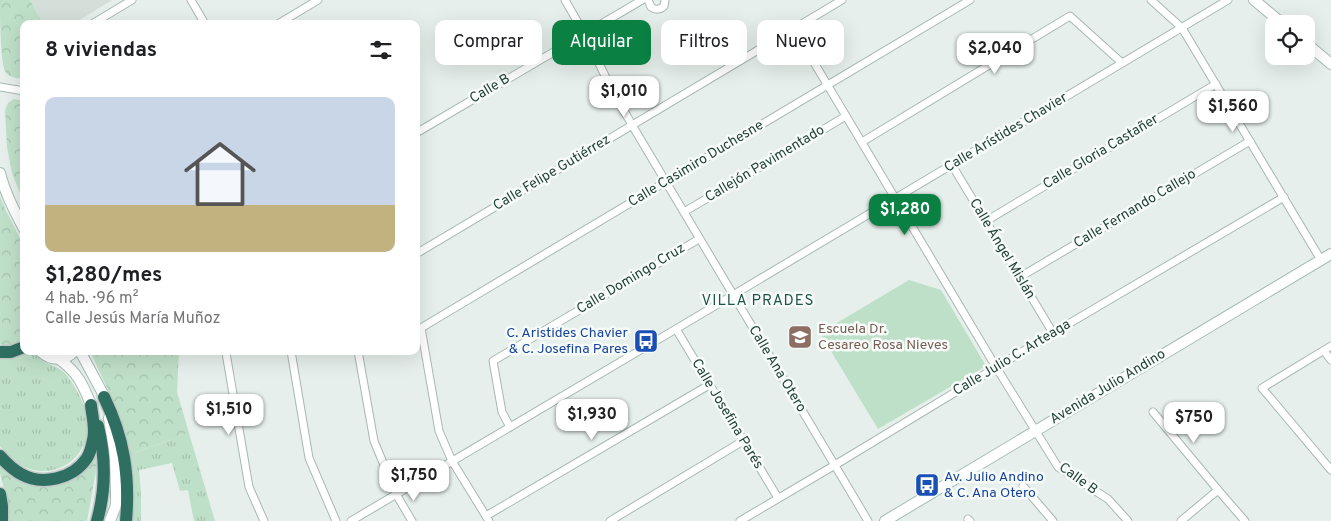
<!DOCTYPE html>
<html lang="es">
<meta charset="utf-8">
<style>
body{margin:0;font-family:Overpass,sans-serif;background:#f6f6f6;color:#202124;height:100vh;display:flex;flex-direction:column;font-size:19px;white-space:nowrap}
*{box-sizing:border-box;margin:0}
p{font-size:16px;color:#757577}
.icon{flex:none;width:28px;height:28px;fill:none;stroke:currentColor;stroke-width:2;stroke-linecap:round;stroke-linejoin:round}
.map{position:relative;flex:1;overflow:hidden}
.sheet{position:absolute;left:20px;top:20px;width:400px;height:335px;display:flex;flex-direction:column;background:#fff;border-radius:10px;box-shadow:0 5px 20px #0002}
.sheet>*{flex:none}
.guide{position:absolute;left:435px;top:20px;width:475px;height:45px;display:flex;gap:10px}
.buttons{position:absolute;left:1265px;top:15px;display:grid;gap:10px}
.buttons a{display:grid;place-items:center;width:50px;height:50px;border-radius:10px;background:#fff;box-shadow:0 5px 20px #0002;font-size:25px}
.price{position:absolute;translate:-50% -42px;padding:0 11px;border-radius:10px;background:#fff;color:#222;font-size:16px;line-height:32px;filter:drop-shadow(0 1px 2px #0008)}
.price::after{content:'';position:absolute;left:50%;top:30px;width:15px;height:11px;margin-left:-8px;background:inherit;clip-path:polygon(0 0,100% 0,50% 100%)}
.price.current{background:#0b8043;color:#fff}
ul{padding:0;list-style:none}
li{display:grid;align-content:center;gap:10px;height:265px;padding:0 25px}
li span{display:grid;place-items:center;height:155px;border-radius:10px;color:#555}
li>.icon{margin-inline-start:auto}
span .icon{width:90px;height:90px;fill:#fffc;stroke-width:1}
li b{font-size:21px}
h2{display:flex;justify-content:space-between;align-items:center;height:60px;padding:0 25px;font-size:21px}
.pill{padding:0 18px;border-radius:10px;background:#fff;box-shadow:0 5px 20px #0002;font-size:18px;line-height:45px}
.pill.current{background:#0b8043;color:#fff}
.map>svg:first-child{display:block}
.built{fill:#d4dfda}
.grass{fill:url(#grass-tufts)}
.forest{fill:url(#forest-crowns)}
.garden{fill:#bfe0c8}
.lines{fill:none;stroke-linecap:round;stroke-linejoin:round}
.street-casing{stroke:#a8b8b2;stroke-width:9}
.secondary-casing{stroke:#a4bbb3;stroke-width:12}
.highway-casing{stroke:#c2cac8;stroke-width:15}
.street{stroke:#fff;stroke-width:7}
.secondary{stroke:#fff;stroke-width:10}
.highway{stroke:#2f6f62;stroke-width:12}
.labels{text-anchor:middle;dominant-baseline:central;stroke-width:5;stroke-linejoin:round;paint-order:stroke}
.street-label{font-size:14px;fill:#24423a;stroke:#f7fbf9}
.education-label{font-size:14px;fill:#785e54;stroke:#f7fbf9;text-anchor:start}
.transit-label{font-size:14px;fill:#164399;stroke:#f7fbf9;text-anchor:end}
.neighbourhood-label{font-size:15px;letter-spacing:1px;fill:#1f5548;stroke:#f7fbf9}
</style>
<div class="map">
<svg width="1331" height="521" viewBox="0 0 1331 521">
<defs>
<pattern id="grass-tufts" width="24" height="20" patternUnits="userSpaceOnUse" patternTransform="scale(1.25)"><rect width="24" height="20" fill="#bfe0c8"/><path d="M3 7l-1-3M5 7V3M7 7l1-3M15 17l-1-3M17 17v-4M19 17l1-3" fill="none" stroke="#a4c1ad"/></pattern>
<pattern id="forest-crowns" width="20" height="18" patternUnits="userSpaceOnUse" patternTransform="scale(1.25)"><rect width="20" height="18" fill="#bfe0c8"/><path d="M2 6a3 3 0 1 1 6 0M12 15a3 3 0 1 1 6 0" fill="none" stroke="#a4c1ad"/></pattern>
</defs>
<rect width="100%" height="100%" fill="#e6efeb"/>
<path class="built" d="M 30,0 L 112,0 L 73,24 L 43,24 Z"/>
<g class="grass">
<path d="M 27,351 L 32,351 C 39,361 51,364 61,370 C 71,376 84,403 87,415 C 94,450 64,479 30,469 C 17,465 9,456 0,446 L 0,356 Z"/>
<path d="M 189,433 L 215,521 L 194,521 L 188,490 L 180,491 L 172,463 L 139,470 L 141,493 L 141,521 L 129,521 L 128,455 Z"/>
</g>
<g class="forest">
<path d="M 0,0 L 30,0 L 43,24 L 24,24 L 24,79 C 17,78 11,78 6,73 C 0,64 0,15 0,0 Z"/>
<path d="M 14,99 L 24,101 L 24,203 L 12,173 L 7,147 L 5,110 L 8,103 Z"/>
<path d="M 0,196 L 6,211 L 24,246 L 24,338 C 17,344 9,347 0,344 Z"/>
<path d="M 90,351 L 179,351 L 177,392 L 189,433 L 128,455 L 124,433 L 119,414 Z"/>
<path d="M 95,451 L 96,453 L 96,471 L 87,521 L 7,521 L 7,501 L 0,473 L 0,463 L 51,481 Z"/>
</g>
<path class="garden" d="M 909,280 L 941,290 L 986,366 L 878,429 L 820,333 Z"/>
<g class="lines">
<defs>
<g id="street">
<path d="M 191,0 L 205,24"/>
<path d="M 565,0 L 584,33 L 611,88 L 632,125 L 868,521"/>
<path d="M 648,0 L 651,7 C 655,10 660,10 664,6 L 665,0"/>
<path d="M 1151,0 L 1182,28 L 1321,260"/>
<path d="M 92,24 L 132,0"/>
<path d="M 278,24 L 318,0"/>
<path d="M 794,29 L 996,367 L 1058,467 L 1108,499 L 1128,521"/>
<path d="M 0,87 L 24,91"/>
<path d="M 416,133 L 642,0"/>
<path d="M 862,142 L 1070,16 L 1122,63"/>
<path d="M 952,165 L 1053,333"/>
<path d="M 684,212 L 846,116"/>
<path d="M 986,221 L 1216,84"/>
<path d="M 416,254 L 842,0"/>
<path d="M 1020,277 L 1250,141"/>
<path d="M 676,329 L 778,498"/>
<path d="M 1331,346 L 1262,388 L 1331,470"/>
<path d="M 227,351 L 226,353 L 249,487 L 264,521"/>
<path d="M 291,351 L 309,458 L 336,521"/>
<path d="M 358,351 L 374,441 L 396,494 L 412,521"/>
<path d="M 1324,351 L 1331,360"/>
<path d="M 1153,412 L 1218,490"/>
<path d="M 510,427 L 502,412 L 493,361 L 699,239"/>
<path d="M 1023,486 L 1053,521"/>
<path d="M 486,516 L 709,385"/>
<path d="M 968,519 L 970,521"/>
<path d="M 351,521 L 676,329 L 1228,0"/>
<path d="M 489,521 L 452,461 L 439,431 L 421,328 L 970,0"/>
<path d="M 610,521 L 743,441"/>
<path d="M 740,521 L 835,465 L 1053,333 L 1284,197"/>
<path d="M 1181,521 L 1218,490 L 1245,521"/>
</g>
<g id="secondary">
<path d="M 1254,0 L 1283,24"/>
<path d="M 1306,43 L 1331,64"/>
<path d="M 0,173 C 5,193 14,210 24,229"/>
<path d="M 40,351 C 51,361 64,362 75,351"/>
<path d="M 80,351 L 102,392 L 106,404"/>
<path d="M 59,359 C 77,372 83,384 91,405"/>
<path d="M 109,418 L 115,456 L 116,486 L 116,505 L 110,521"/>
<path d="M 885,521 L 1331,254"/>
</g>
<g id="highway">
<path d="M 0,352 L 11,352 L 24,347"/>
<path d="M 104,397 C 124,438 130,476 126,521"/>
<path d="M 0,456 C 6,463 12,469 21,474 C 42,486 73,479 87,458 C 90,453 92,445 93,440 C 96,429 92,416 91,405"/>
<path d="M 0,494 L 2,506 L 2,521"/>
<path d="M 97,521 C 106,489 106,458 98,426"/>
</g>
</defs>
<use href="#street" class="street-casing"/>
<use href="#secondary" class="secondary-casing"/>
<use href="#highway" class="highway-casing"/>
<use href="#street" class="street"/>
<use href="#secondary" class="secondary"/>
<use href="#highway" class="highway"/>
</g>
<defs>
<symbol id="school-square" viewBox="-11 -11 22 22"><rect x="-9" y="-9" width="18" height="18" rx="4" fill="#8d6e63" stroke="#f7fbf9"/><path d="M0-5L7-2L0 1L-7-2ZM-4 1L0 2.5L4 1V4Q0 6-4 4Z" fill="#fff"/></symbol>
<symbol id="bus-square" viewBox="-11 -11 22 22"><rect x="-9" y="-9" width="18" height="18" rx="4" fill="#1a4fb4" stroke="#f7fbf9"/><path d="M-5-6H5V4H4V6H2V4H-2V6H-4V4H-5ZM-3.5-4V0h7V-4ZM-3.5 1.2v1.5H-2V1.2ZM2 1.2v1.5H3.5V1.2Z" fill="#fff"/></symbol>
</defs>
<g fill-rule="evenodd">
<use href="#school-square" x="786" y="323" width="28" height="28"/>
<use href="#bus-square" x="632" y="327" width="28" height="28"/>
<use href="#bus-square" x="913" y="471" width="28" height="28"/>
</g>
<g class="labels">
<g class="street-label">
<text transform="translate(490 89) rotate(-31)">Calle B</text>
<text transform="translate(1006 133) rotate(-31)">Calle Arístides Chavier</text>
<text transform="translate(1101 152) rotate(-31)">Calle Gloria Castañer</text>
<text transform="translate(696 164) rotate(-31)">Calle Casimiro Duchesne</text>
<text transform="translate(765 164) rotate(-31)">Callejón Pavimentado</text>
<text transform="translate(552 173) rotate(-31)">Calle Felipe Gutiérrez</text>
<text transform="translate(1135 209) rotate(-31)">Calle Fernando Callejo</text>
<text transform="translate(1002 249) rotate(59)">Calle Ángel Mislán</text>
<text transform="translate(631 279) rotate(-31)">Calle Domingo Cruz</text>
<text transform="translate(1012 358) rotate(-31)">Calle Julio C. Arteaga</text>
<text transform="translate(777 369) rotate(59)">Calle Ana Otero</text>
<text transform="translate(1108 387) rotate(-31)">Avenida Julio Andino</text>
<text transform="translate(727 414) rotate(59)">Calle Josefina Parés</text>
<text transform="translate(1078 479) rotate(36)">Calle B</text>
</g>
<g class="education-label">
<text x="818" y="329">Escuela Dr.<tspan x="818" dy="16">Cesareo Rosa Nieves</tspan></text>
</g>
<g class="transit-label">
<text x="628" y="333">C. Aristides Chavier<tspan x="628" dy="16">&amp; C. Josefina Pares</tspan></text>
<text x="944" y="477" text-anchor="start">Av. Julio Andino<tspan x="944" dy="16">&amp; C. Ana Otero</tspan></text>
</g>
<g class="neighbourhood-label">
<text x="758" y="301">VILLA PRADES</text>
</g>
</g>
</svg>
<div class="buttons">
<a><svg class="icon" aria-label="locate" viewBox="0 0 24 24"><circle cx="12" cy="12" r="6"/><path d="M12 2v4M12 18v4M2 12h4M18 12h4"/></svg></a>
</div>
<b class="price" style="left:995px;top:75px">$2,040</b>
<b class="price" style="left:624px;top:118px">$1,010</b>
<b class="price" style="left:1233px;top:133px">$1,560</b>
<b class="price current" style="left:905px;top:236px">$1,280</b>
<b class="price" style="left:229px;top:436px">$1,510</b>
<b class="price" style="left:592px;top:441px">$1,930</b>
<b class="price" style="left:1194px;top:444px">$750</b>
<b class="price" style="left:414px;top:502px">$1,750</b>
<div class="guide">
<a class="pill">Comprar</a>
<a class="pill current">Alquilar</a>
<a class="pill">Filtros</a>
<a class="pill">Nuevo</a>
</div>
<section class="sheet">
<h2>8 viviendas<svg class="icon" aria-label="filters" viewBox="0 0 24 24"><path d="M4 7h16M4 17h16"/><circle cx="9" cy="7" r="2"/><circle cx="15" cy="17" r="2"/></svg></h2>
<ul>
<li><span style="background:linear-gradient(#c9d6e8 70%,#c2b280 0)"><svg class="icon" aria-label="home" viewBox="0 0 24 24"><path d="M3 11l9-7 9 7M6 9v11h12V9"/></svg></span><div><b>$1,280/mes</b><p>4 hab. · 96 m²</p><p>Calle Jesús María Muñoz</p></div></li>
</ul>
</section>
</div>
